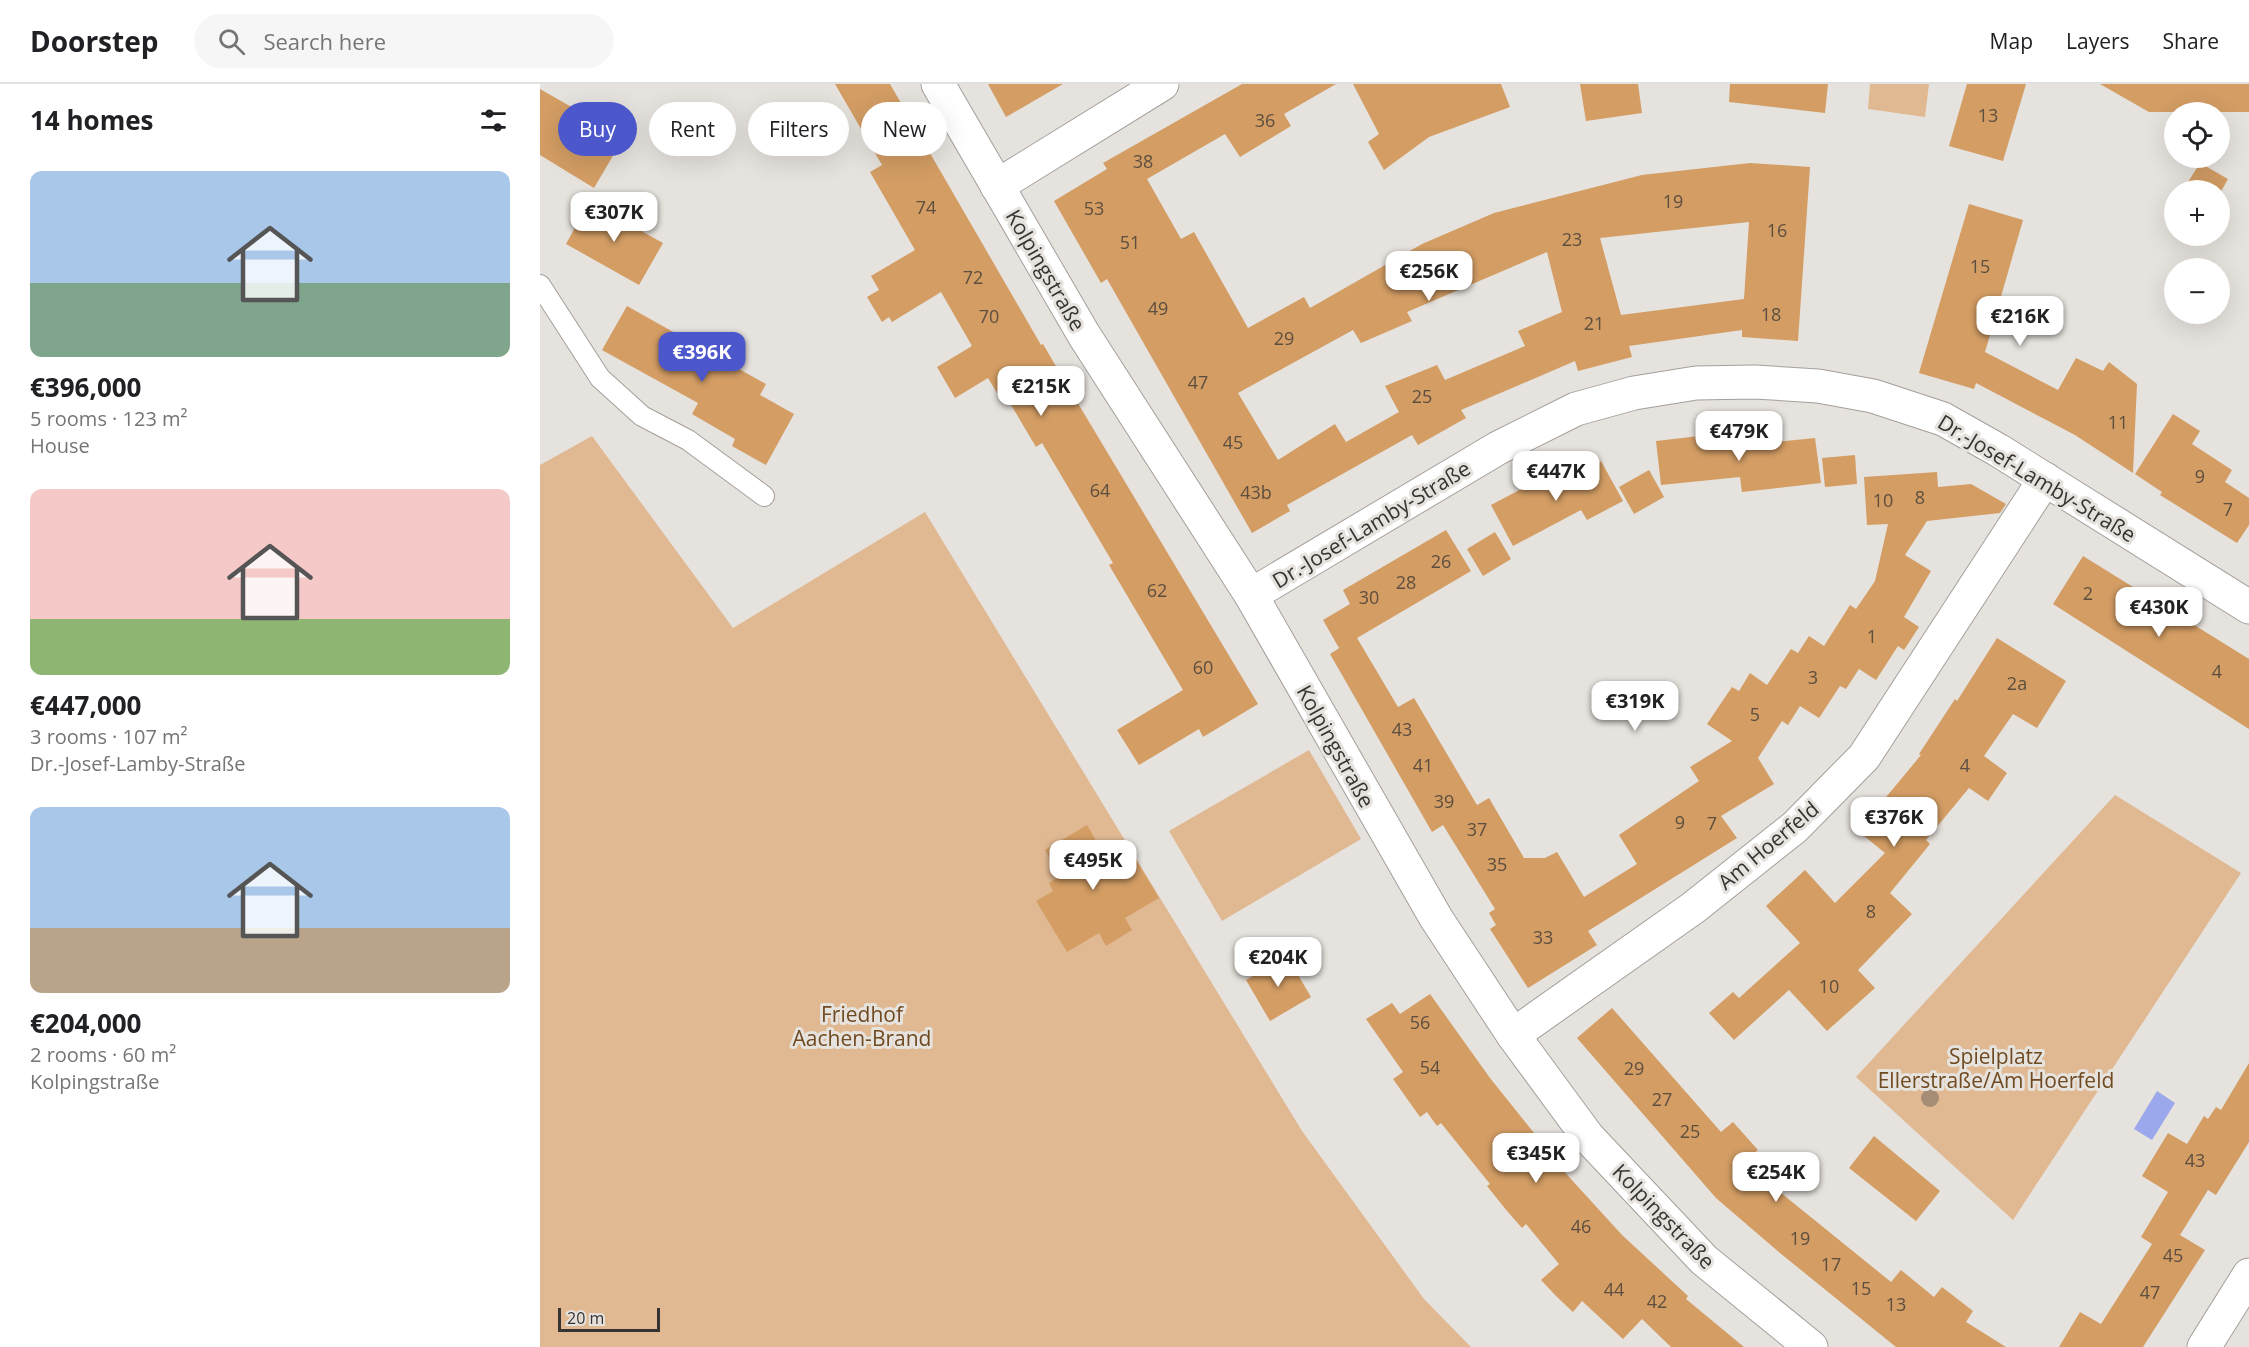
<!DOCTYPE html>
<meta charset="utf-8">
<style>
body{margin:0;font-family:"Open Sans",sans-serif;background:#f6f6f6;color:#202124;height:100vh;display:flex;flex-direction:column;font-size:22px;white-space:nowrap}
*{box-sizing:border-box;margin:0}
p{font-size:20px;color:#757577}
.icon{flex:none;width:33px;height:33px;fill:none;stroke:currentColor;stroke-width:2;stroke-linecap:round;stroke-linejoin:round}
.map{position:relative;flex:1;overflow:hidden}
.panel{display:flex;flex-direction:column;background:#fff;width:540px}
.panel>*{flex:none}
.top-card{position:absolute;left:18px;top:18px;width:570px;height:54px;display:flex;gap:12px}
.fabs{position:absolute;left:1624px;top:18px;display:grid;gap:12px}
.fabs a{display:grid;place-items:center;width:66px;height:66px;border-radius:50%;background:#fff;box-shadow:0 6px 24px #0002;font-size:30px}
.scale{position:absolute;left:18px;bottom:15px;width:102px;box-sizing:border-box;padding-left:6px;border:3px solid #363433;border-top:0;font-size:16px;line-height:21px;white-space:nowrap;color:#363433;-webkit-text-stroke:4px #e6e2dd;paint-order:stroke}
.price{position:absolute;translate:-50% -51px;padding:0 14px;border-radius:12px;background:#fff;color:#222;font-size:20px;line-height:39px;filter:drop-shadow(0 2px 3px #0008)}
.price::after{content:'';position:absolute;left:50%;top:36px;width:18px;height:14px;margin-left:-9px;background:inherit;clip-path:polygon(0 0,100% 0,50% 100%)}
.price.on{background:#4d57cc;color:#fff}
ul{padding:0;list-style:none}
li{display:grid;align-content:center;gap:12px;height:318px;padding:0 30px}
li span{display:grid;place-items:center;height:186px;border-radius:12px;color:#555}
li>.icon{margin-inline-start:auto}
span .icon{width:108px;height:108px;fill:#fffc;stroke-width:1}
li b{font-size:26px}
h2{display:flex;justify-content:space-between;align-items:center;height:72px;padding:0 30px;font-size:26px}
.chip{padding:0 21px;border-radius:27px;background:#fff;box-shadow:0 6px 24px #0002;font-size:21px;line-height:54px}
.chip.on{background:#4d57cc;color:#fff}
header{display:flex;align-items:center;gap:36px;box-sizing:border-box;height:84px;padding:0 30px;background:#fff;border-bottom:2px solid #e0e0e0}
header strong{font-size:28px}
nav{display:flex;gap:33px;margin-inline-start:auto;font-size:21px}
.search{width:420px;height:54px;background:#f6f6f6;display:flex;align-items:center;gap:15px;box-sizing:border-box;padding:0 21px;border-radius:33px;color:#757577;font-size:22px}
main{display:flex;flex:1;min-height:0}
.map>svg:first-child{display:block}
.green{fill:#e0b993}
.water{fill:#9ba9ec}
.building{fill:#d39d64;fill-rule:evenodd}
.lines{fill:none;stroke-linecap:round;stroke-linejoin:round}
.service-casing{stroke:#a49f9b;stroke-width:22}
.minor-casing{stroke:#a49f9b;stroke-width:35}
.service{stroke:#fff;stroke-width:20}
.minor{stroke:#fff;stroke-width:33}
.tree{fill:#a58e75}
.labels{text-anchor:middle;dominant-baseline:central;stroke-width:6;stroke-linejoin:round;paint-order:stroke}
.number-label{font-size:18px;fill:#5d4e3f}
.street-label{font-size:21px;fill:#363433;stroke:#e6e2dd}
.park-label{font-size:21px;fill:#704a20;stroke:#e6e2dd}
</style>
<header>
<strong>Doorstep</strong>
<div class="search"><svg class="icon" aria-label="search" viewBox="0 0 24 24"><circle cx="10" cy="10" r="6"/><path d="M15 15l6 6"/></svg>Search here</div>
<nav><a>Map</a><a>Layers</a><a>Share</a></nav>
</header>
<main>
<section class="panel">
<h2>14 homes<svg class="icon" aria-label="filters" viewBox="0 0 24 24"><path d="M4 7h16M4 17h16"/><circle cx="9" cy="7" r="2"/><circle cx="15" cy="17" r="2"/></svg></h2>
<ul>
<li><span style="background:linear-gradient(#a9c7e8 60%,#7fa58c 0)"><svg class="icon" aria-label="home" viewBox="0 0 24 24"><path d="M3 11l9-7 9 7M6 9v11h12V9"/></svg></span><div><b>€396,000</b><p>5 rooms · 123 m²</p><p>House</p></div></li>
<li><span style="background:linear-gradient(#f6c9c9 70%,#8fb573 0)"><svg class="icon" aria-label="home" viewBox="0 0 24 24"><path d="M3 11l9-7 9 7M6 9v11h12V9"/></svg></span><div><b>€447,000</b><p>3 rooms · 107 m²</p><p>Dr.-Josef-Lamby-Straße</p></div></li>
<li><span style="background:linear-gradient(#a9c7e8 65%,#b9a48a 0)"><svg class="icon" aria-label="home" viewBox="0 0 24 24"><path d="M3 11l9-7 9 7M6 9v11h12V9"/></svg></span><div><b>€204,000</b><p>2 rooms · 60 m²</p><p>Kolpingstraße</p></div></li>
</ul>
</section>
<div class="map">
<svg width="1709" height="1263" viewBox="0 0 1709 1263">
<rect width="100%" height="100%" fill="#e6e2dd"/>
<g class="green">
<path d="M 1330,0 L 1389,0 L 1385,33 L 1328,25 Z"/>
<path d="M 52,352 L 193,544 L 385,428 L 762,1047 L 884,1215 L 931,1263 L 0,1263 L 0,381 Z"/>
<path d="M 769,666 L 821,755 L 682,837 L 629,747 Z"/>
<path d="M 1575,711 L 1701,789 L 1473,1136 L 1316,993 Z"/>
</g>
<path class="water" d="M 1617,1007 L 1635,1019 L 1612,1056 L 1594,1045 Z"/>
<g class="building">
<path d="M 295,0 L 350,0 L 501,261 L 503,260 L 524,296 L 718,620 L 663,653 L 659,645 L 599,681 L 577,646 L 643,606 L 569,481 L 573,479 L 502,359 L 496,363 L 467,314 L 462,317 L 448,294 L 415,314 L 397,283 L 432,262 L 401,208 L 352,238 L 349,233 L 342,238 L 327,213 L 339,206 L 331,192 L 375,166 L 330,88 L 342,81 Z"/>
<path d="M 448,0 L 523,0 L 466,33 Z"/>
<path d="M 702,0 L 796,0 L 744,30 L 751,42 L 700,73 L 685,50 L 607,95 L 641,155 L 654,148 L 708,244 L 764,213 L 770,224 L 882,160 L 954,129 L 1102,91 L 1210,79 L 1270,83 L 1258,257 L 1202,253 L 1202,246 L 1089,262 L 1092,273 L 1038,287 L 1035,277 L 921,326 L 926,334 L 878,361 L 872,351 L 747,421 L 750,427 L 712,449 L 567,195 L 561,199 L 514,117 L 567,85 L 563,79 ZM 1209,138 L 1204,215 L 1081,231 L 1060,154 ZM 1007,168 L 1022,228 L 978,247 L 985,262 L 905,296 L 897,281 L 845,302 L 859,328 L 806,358 L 795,340 L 738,376 L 698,309 L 813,246 L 821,259 L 872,237 L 867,228 Z"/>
<path d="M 813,0 L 961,0 L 970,23 L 889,53 L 844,86 L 828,58 L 839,50 Z"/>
<path d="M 1040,0 L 1098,0 L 1102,29 L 1046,37 Z"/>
<path d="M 1190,0 L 1288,0 L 1285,29 L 1189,18 Z"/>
<path d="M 1427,0 L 1486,0 L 1463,77 L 1409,62 Z"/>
<path d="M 1560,0 L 1709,0 L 1709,28 L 1609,28 Z"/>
<path d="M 0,5 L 84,53 L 54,104 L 0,71 Z"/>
<path d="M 1660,79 L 1688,95 L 1680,109 L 1643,106 Z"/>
<path d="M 49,118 L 123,159 L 99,201 L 26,160 Z"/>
<path d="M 1429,120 L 1483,136 L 1445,268 L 1518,306 L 1536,274 L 1563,287 L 1569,278 L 1597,300 L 1593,389 L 1535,351 L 1436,299 L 1434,305 L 1379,289 Z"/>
<path d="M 87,222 L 226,300 L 220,311 L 254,330 L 226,381 L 192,362 L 195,355 L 152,330 L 158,319 L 62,266 Z"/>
<path d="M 1633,330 L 1660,347 L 1652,360 L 1692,386 L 1685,398 L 1709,414 L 1709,441 L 1697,459 L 1620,411 L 1622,408 L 1595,390 Z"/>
<path d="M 1194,348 L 1197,362 L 1275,354 L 1281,399 L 1202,408 L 1200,393 L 1121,401 L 1116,357 Z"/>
<path d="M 1315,371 L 1317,400 L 1285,403 L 1282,374 Z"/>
<path d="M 1061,377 L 1083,417 L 1047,436 L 1041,426 L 973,462 L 951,421 L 1019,385 L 1025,396 Z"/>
<path d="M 1109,386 L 1124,413 L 1094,430 L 1079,403 Z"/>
<path d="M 1397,388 L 1398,403 L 1431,400 L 1466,420 L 1460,429 L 1387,437 L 1365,471 L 1391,487 L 1364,533 L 1379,543 L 1364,566 L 1358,562 L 1336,596 L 1319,585 L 1306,605 L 1300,602 L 1279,634 L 1260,622 L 1248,641 L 1242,637 L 1218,674 L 1234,700 L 1181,732 L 1197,754 L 1048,847 L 1057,861 L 988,904 L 950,845 L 956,841 L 949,829 L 955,825 L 903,741 L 892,748 L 790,570 L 804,561 L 799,564 L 783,536 L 810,520 L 803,506 L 906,446 L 931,487 L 817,554 L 858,623 L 874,614 L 937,721 L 949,714 L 984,774 L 1005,774 L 1017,768 L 1044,813 L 1097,780 L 1079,751 L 1159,697 L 1150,683 L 1192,657 L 1167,640 L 1192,603 L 1199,607 L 1210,589 L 1227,601 L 1251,565 L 1258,569 L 1269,552 L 1284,562 L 1310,521 L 1316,525 L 1335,497 L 1348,440 L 1327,441 L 1324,393 Z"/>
<path d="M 955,448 L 971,475 L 943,492 L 927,465 Z"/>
<path d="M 1543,472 L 1709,575 L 1709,645 L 1513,520 Z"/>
<path d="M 1457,554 L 1526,597 L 1497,644 L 1473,630 L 1444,672 L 1467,689 L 1448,717 L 1429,704 L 1386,756 L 1390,760 L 1350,809 L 1372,830 L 1318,886 L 1335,904 L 1287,947 L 1249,906 L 1194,956 L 1169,929 L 1193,908 L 1199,914 L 1260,859 L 1226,822 L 1265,786 L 1295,819 L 1345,769 L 1318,747 L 1381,671 L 1379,670 L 1415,615 L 1417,617 Z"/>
<path d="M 547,741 L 566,774 L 587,761 L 619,814 L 585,834 L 592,846 L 566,862 L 559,849 L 527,868 L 496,817 L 513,807 L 509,799 L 520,792 L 505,766 Z"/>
<path d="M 747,872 L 771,913 L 730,937 L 706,896 Z"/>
<path d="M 890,910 L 950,994 L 1002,1059 L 999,1060 L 1082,1151 L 1148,1212 L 1146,1215 L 1204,1263 L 1131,1263 L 1102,1235 L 1083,1255 L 1042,1217 L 1033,1228 L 1017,1213 L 1001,1196 L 1019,1180 L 986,1140 L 982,1144 L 967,1127 L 947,1102 L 950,1100 L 901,1039 L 897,1042 L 887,1028 L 880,1033 L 853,995 L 863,988 L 826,935 L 852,919 L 860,930 Z"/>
<path d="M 1072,924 L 1181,1048 L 1193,1038 L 1218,1066 L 1203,1078 L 1351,1198 L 1361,1186 L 1394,1213 L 1402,1203 L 1433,1227 L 1426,1238 L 1466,1263 L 1356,1263 L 1240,1169 L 1176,1114 L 1037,954 Z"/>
<path d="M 1709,979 L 1709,1058 L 1676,1111 L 1668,1106 L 1640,1151 L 1665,1166 L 1603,1263 L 1519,1263 L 1540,1228 L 1561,1240 L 1612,1160 L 1601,1153 L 1628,1108 L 1602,1092 L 1628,1049 L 1647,1060 L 1664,1032 L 1668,1035 L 1676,1023 L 1681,1026 Z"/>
<path d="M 1334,1052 L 1400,1107 L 1376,1137 L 1309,1084 Z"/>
</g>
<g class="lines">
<defs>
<path id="service" d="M 0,201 L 60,294 L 102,332 L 148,356 L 224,412"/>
<g id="minor">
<path d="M 398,0 L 544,251 L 711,511 L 896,834 L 973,951 L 1048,1053 L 1164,1176 L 1271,1263"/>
<path d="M 457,102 L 622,0"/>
<path d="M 711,511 L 958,364 L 1036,325 L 1094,309 L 1156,299 L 1215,298 L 1278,302 L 1333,312 L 1403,335 L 1458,366 L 1709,523"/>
<path d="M 973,951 L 1153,824 L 1255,743 L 1324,673 L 1505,395"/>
<path d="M 1664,1263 L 1709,1191"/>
</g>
</defs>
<use href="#service" class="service-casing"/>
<use href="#minor" class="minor-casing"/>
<use href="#service" class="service"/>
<use href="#minor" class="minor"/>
</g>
<circle class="tree" cx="1390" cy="1014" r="9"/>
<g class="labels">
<g class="number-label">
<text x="1448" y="31">13</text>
<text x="725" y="36">36</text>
<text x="603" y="77">38</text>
<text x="1133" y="117">19</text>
<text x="386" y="123">74</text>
<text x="554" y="124">53</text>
<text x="1237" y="146">16</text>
<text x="1032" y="155">23</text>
<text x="590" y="158">51</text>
<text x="1440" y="182">15</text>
<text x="433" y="193">72</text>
<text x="618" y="224">49</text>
<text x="1231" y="230">18</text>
<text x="449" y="232">70</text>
<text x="1054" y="239">21</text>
<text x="744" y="254">29</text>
<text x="658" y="298">47</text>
<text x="882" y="312">25</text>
<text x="1578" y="338">11</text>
<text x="693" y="358">45</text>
<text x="1660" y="392">9</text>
<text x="560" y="406">64</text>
<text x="716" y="408">43b</text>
<text x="1380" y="413">8</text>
<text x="1343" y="416">10</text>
<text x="1688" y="425">7</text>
<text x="901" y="477">26</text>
<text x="866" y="498">28</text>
<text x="617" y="506">62</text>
<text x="1548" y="509">2</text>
<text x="829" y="513">30</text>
<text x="1332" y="552">1</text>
<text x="663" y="583">60</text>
<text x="1677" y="587">4</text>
<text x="1273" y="593">3</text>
<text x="1477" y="599">2a</text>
<text x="1215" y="630">5</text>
<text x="862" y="645">43</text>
<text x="883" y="681">41</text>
<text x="1425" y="681">4</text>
<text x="904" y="717">39</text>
<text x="1140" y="738">9</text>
<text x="1172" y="739">7</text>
<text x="937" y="745">37</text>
<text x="957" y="780">35</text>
<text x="1331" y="827">8</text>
<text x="1003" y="853">33</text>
<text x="1289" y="902">10</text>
<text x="880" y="938">56</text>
<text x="890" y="983">54</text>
<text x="1094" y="984">29</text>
<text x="1122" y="1015">27</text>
<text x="1150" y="1047">25</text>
<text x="1655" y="1076">43</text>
<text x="1041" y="1142">46</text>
<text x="1260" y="1154">19</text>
<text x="1633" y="1171">45</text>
<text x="1291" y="1180">17</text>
<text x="1321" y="1204">15</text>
<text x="1074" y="1205">44</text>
<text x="1610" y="1208">47</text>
<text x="1117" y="1217">42</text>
<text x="1356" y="1220">13</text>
</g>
<g class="street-label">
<text transform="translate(506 186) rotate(60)">Kolpingstraße</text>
<text transform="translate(1497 394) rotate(31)">Dr.-Josef-Lamby-Straße</text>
<text transform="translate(831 440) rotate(-31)">Dr.-Josef-Lamby-Straße</text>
<text transform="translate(796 662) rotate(61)">Kolpingstraße</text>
<text transform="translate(1228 761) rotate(-40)">Am Hoerfeld</text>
<text transform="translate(1124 1132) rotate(46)">Kolpingstraße</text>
</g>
<g class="park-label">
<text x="322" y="930">Friedhof<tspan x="322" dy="24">Aachen-Brand</tspan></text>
<text x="1456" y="972">Spielplatz<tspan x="1456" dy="24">Ellerstraße/Am Hoerfeld</tspan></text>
</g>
</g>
</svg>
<div class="fabs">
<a><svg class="icon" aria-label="locate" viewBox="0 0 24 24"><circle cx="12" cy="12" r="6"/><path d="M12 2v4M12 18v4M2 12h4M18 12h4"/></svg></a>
<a>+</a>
<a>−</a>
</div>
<div class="scale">20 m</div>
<b class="price" style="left:74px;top:159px">€307K</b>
<b class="price" style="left:889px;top:218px">€256K</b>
<b class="price" style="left:1480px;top:263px">€216K</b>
<b class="price on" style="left:162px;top:299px">€396K</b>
<b class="price" style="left:501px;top:333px">€215K</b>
<b class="price" style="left:1199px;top:378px">€479K</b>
<b class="price" style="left:1016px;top:418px">€447K</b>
<b class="price" style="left:1619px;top:554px">€430K</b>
<b class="price" style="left:1095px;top:648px">€319K</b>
<b class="price" style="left:1354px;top:764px">€376K</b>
<b class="price" style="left:553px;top:807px">€495K</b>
<b class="price" style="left:738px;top:904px">€204K</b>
<b class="price" style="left:996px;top:1100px">€345K</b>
<b class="price" style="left:1236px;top:1119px">€254K</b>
<div class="top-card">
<a class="chip on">Buy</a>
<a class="chip">Rent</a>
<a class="chip">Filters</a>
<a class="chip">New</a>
</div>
</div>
</main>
